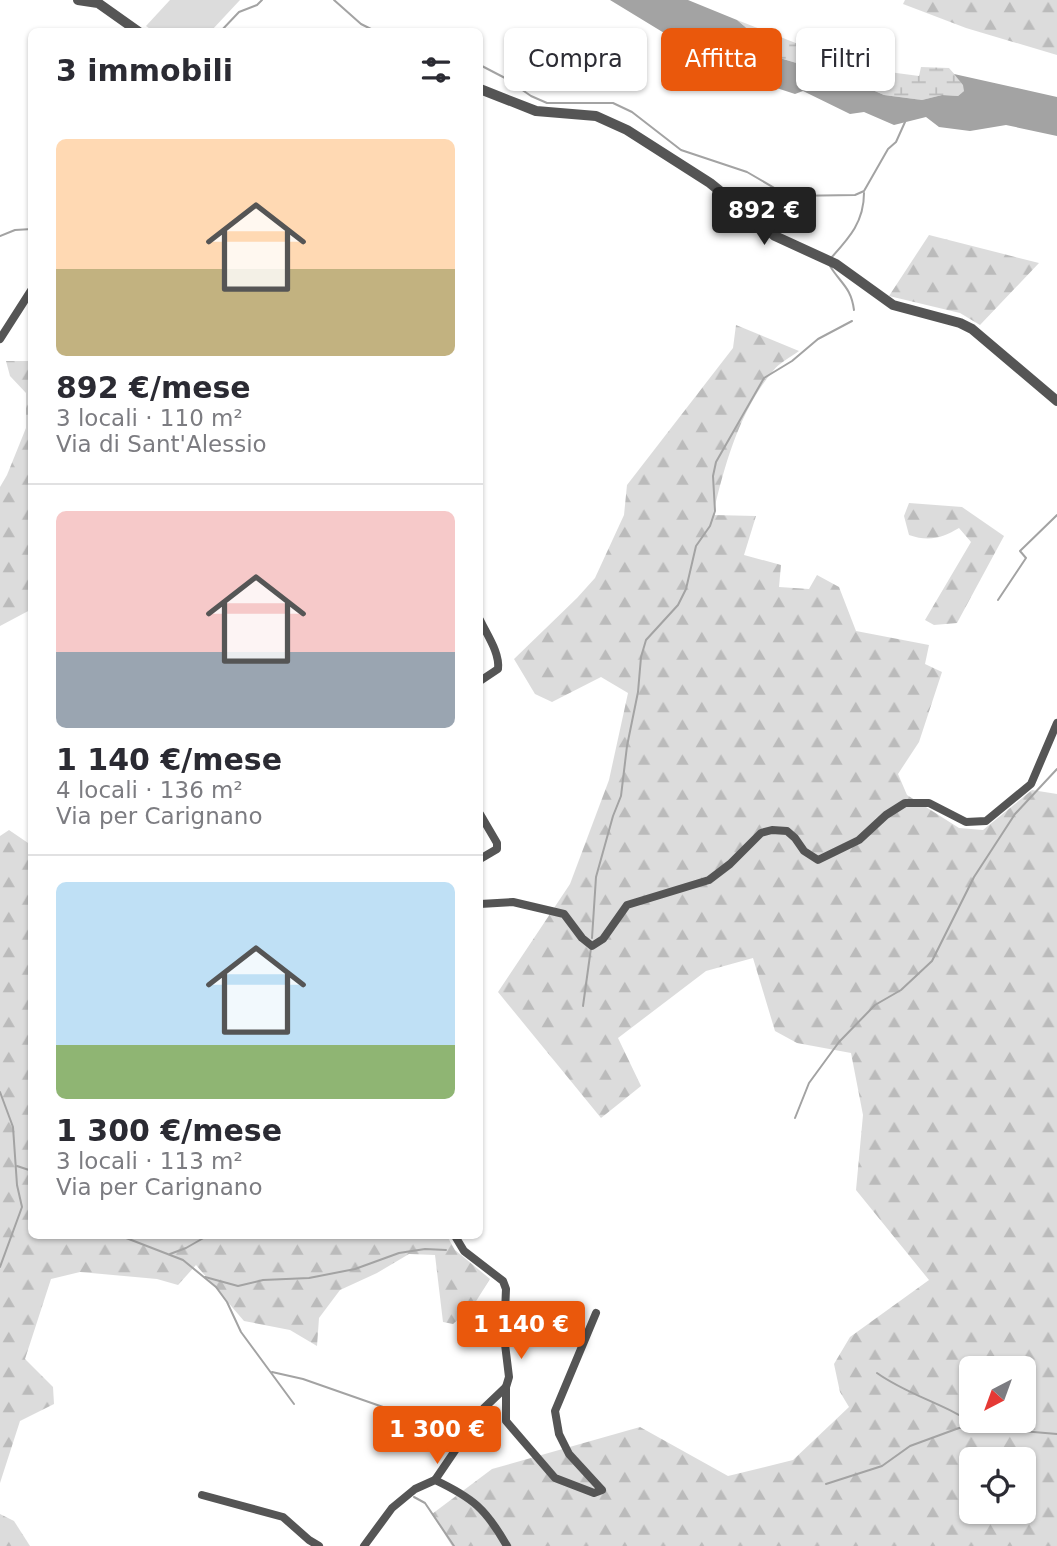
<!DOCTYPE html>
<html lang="it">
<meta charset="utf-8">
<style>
body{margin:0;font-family:"DejaVu Sans",sans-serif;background:#f2f2f3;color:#2b2b33;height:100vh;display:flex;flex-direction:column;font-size:26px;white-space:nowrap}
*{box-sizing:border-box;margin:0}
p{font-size:23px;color:#7c7c81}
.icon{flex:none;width:38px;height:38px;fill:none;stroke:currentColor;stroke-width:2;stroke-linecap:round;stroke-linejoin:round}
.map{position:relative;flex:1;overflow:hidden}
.panel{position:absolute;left:28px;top:28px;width:455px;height:1211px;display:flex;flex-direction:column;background:#fff;border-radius:10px;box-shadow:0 2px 5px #0004}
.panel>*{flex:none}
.hud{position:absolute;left:504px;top:28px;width:448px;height:63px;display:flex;gap:14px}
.needle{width:46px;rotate:221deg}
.fabs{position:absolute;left:959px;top:1356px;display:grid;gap:14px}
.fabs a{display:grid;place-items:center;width:77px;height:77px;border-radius:10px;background:#fff;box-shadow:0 2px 5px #0004;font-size:35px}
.price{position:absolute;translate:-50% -60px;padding:0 16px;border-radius:7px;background:#ea580c;color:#fff;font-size:23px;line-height:46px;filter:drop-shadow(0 2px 4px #0008)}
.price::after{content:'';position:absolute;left:50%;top:42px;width:21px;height:16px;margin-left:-10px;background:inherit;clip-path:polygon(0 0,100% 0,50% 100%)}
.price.selected{background:#222;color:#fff}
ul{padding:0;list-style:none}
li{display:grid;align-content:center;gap:14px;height:371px;padding:0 28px}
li+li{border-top:2px solid #e1e1e2}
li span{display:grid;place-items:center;height:217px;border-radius:10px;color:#555}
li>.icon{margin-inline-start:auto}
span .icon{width:126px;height:126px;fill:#fffc;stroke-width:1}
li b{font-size:30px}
h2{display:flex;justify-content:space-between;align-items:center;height:84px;padding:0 28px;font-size:30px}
.tag{padding:0 24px;border-radius:10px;background:#fff;box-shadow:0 2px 5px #0004;font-size:24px;line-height:63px}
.tag.selected{background:#ea580c;color:#fff}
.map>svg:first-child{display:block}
.forest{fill:url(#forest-firs);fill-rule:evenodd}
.wetland{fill:url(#wetland-marsh)}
.garden{fill:#dcdcdc}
.water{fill:#a3a3a3}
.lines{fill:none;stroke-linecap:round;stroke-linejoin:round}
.stream{stroke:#a3a3a3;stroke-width:2}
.minor{stroke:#555;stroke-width:8}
.tertiary{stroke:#555;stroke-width:10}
</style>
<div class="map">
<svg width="1057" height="1546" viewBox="0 0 1057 1546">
<defs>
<pattern id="forest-firs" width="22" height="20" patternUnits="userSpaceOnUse" patternTransform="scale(1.75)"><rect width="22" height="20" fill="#dcdcdc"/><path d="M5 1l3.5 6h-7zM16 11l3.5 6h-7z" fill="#bbb"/></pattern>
<pattern id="wetland-marsh" width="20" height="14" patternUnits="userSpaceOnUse" patternTransform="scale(1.75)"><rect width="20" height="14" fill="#dcdcdc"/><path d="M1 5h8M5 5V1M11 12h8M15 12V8" fill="none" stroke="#bbb"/></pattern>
</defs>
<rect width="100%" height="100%" fill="#fff"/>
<g class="forest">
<path d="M 905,0 L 1057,0 L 1057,55 L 966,28 L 903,4 Z"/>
<path d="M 929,235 L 1039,263 L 980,325 L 960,313 L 889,296 Z"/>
<path d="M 736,325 L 799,351 C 791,357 779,363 773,371 C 740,410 724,466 713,515 L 756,516 L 744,555 L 781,565 L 779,587 L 809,589 L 817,575 L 839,587 L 856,631 L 929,645 L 925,664 L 942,672 L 919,742 L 898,774 L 907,795 L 959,828 L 983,830 L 1032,790 L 1057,794 L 1057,1546 L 452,1546 L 432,1514 L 492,1469 L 640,1427 L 728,1476 L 793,1460 L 849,1407 L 840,1392 L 834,1364 L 850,1337 L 929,1280 L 856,1190 L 863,1115 L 851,1053 L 797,1043 L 775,1031 L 753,958 L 706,971 L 618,1038 L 641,1086 L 601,1118 L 498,992 L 570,884 L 609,780 L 628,693 L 601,677 L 552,702 L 535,694 L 514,659 L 577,598 L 595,578 L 624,515 L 627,485 L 733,348 ZM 971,1368 L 1024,1368 L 1024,1421 L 971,1421 ZM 971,1460 L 1024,1460 L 1024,1512 L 971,1512 Z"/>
<path d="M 6,361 L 31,361 L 32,609 L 0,626 L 0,487 L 7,475 L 26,428 L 26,393 L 10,376 Z"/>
<path d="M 909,503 L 962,507 L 1004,536 L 957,623 L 934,625 L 925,620 L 971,542 L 959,528 C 942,538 929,542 909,535 L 904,516 Z"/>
<path d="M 9,830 L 31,845 L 32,1236 L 447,1236 L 455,1250 L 490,1279 L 473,1306 L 453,1324 L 443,1322 L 435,1255 L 409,1254 L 377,1273 L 340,1290 L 319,1318 L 317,1346 L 290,1330 L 244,1321 L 196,1265 L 178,1285 L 157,1279 L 80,1272 L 51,1279 L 25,1359 L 53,1387 L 54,1404 L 20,1421 L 0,1483 L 0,836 Z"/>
<path d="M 0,1514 L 14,1521 L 30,1546 L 0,1546 Z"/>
</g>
<path class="wetland" d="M 737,20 L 859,68 L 919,76 L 921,67 L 949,68 L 964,85 L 964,91 L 958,96 L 942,95 L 922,100 L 884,95 L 840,76 L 783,59 Z"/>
<path class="garden" d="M 170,0 L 240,0 L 211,31 L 153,31 L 146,26 Z"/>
<path class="water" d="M 610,0 L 688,0 L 737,20 L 783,59 L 840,76 L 884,95 L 922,100 L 942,95 L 958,96 L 964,91 L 963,85 L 954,74 L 1057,97 L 1057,136 L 1006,125 L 970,131 L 939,127 L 926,117 L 894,125 L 864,112 L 850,114 L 803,91 L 795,94 L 746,78 L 723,62 L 674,39 Z"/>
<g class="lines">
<g class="stream">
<path d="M 334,0 L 361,24 L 377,32"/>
<path d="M 220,32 L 239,12 L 257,5 L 262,0"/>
<path d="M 480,65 L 505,78 L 531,96 L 547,103 L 613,103 L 632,112 L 681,150 L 747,172 L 788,196 L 855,195 L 864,191 L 888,149 L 896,142 L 905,122"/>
<path d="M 0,236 L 15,230 L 32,229"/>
<path d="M 831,258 C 849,238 864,222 864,193"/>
<path d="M 830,266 C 841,284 851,287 854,310"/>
<path d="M 998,600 L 1026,558 L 1020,551 L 1057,515"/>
<path d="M 592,938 L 596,877 L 613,816 L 621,796 L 627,746 L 638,692 L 641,657 L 646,640 L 678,605 L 686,589 L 696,546 L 710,526 L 715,511 L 713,476 L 716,462 L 764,378 L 792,361 L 818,339 L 852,321"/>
<path d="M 583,1006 L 591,948"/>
<path d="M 0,1092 L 13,1127 L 17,1185 L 22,1207 L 0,1267"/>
<path d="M 795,1118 L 809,1083 L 839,1042 L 875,1005 L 901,990 L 932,961 L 974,877 L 1015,814 L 1057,769"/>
<path d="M 17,1166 L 32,1171"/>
<path d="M 121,1236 L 183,1260 L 216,1287 L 227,1302 L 241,1332 L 294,1404"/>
<path d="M 170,1254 L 186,1248 L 207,1236"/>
<path d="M 205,1277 L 238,1286 L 263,1280 L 309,1278 L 355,1269 L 399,1253 L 425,1249 L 446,1250"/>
<path d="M 272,1372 L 303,1379 L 383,1407 L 416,1408"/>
<path d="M 877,1373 C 909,1396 949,1405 980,1428"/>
<path d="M 826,1484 L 882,1466 L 910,1446 L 959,1428 L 989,1428 L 1057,1434"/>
<path d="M 414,1497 L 425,1503 L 454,1546"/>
</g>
<g class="minor">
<path d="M 0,339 L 32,289"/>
<path d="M 480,620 C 487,635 500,653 498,669 L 480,681"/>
<path d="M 480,814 L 497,843 L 497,849 L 480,859"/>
<path d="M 480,904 L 513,902 L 564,914 L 582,938 L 592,946 L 603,939 L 627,905 L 709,880 L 730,864 L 761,833 L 772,830 L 787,831 L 795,838 L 804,851 L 818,860 L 859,840 L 886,815 L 905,803 L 929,803 L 966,822 L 986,821 L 1031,784 L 1057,723"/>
<path d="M 506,1387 L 506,1421 L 555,1478 L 594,1493 L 602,1490 L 569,1454 L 559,1434 L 555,1411 L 596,1313"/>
<path d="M 435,1480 L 484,1408 L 506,1387 L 509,1377 L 504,1336 L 506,1289 L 503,1281 L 464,1251 L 455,1236"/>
<path d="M 202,1495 L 283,1517 L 309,1540 L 319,1546"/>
<path d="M 364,1546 L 392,1508 L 415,1489 L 435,1480 C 473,1498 486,1509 507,1546"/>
</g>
<g class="tertiary">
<path d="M 78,0 L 98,3 L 139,32"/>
<path d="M 480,89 L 536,111 L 596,116 L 627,130 L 710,183 L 775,236 L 836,264 L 893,305 L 960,323 L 972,329 L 1057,401"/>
</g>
</g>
</svg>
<div class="fabs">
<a><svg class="needle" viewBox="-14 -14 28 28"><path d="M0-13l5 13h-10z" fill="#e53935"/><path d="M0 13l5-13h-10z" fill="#7c7c81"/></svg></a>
<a><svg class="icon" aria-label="locate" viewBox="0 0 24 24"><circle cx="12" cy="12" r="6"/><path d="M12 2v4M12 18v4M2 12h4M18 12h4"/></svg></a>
</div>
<b class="price selected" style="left:764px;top:247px">892 €</b>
<b class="price" style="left:521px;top:1361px">1 140 €</b>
<b class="price" style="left:437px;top:1466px">1 300 €</b>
<div class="hud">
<a class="tag">Compra</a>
<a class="tag selected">Affitta</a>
<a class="tag">Filtri</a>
</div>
<section class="panel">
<h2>3 immobili<svg class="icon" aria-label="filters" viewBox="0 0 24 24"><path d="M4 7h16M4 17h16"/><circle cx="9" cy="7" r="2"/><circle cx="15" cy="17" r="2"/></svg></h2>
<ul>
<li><span style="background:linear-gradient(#ffd9b3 60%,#c2b280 0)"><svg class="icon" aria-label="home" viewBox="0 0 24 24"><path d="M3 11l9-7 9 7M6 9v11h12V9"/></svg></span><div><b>892 €/mese</b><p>3 locali · 110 m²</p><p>Via di Sant'Alessio</p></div></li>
<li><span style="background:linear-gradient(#f6c9c9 65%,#9aa5b1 0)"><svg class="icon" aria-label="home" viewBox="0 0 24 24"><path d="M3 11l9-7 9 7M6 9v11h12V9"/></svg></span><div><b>1 140 €/mese</b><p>4 locali · 136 m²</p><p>Via per Carignano</p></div></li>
<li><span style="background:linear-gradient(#bfe0f5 75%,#8fb573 0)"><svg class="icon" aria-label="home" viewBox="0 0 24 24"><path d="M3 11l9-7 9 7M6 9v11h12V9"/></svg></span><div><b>1 300 €/mese</b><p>3 locali · 113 m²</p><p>Via per Carignano</p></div></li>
</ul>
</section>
</div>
